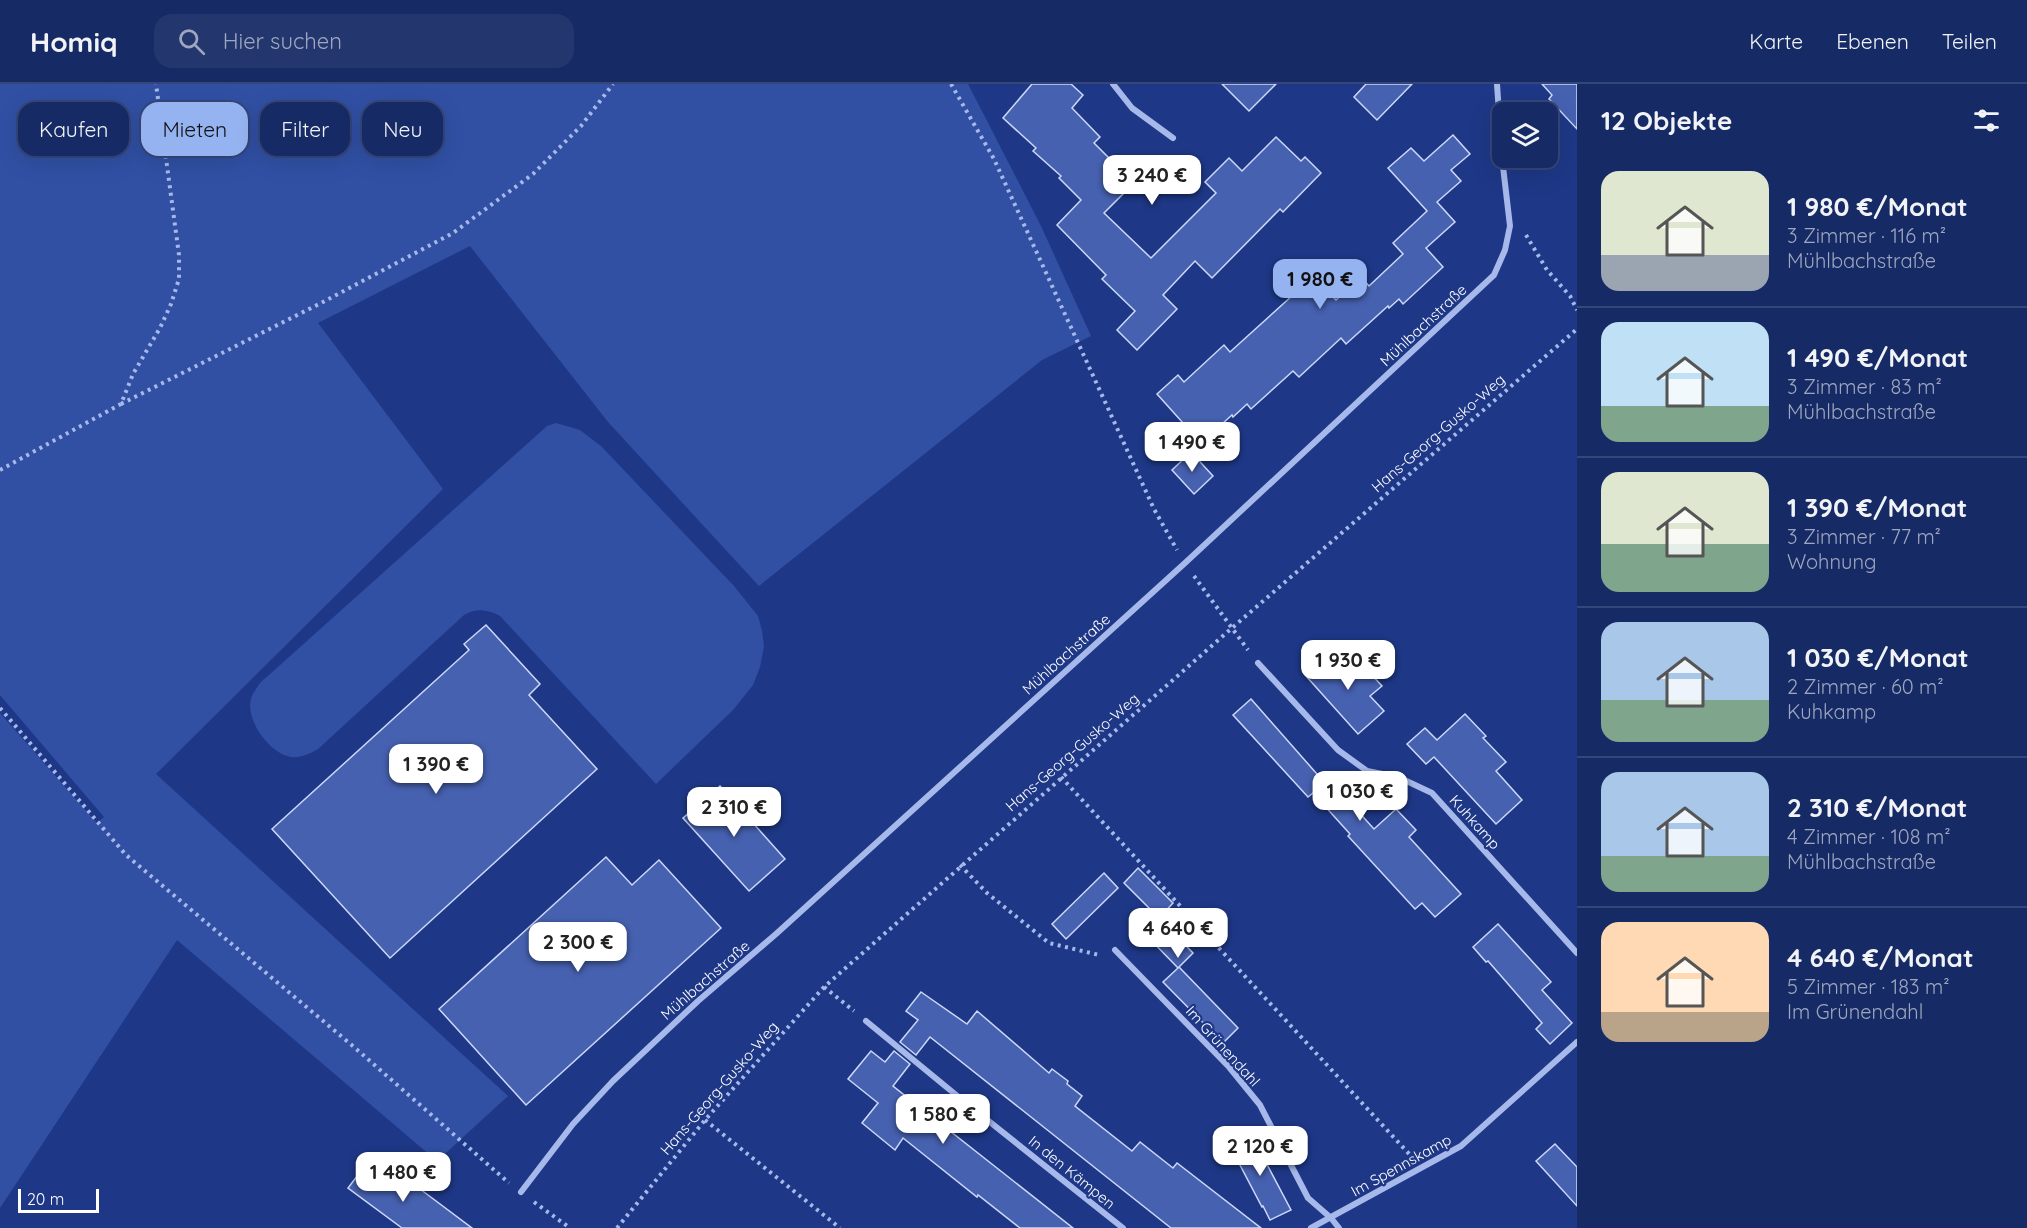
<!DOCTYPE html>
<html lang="de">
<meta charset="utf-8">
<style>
body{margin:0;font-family:Quicksand,sans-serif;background:#23366e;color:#f1f3f6;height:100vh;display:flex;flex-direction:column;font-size:22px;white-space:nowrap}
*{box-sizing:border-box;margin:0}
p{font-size:20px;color:#9ea7bf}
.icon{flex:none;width:33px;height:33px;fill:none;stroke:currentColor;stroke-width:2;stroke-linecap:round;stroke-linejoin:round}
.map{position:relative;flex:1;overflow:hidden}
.drawer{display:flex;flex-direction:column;background:#162a65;width:450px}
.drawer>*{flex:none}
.guide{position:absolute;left:18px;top:18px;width:570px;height:54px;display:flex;gap:12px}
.buttons{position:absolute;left:1492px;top:18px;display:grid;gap:12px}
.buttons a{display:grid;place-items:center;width:66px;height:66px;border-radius:12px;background:#162a65;box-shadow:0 6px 24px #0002,0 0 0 2px #354679;font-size:30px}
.scale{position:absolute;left:18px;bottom:15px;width:81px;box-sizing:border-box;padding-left:6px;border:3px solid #fff;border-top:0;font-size:16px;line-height:21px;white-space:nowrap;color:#fff;-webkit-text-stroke:4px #1e3887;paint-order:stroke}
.price{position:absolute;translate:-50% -51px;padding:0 14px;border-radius:12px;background:#fff;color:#222;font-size:20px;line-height:39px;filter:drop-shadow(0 2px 3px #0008)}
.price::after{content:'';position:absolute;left:50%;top:36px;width:18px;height:14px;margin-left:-9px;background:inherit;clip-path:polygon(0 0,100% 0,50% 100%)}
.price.selected{background:#95b2f1;color:#111}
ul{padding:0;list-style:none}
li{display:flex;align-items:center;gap:18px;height:150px;padding:0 24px}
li+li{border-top:2px solid #354679}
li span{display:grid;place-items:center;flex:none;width:168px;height:120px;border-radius:18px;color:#555}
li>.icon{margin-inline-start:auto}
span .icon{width:72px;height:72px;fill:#fffc;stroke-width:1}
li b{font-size:26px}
h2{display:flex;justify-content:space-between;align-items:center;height:72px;padding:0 24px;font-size:26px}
.tag{padding:0 21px;border-radius:18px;background:#162a65;box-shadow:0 6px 24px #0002,0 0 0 2px #354679;font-size:21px;line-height:54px}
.tag.selected{background:#95b2f1;color:#111}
header{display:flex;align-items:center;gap:36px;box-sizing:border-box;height:84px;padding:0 30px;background:#162a65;border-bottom:2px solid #354679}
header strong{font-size:28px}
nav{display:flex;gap:33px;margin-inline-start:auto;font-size:21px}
.search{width:420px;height:54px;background:#23366e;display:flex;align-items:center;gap:15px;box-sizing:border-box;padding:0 21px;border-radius:18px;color:#9ea7bf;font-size:22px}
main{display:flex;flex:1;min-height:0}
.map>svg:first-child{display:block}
.green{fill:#3150a4}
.building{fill:#4661b0;stroke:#ccd8f8;stroke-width:1.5}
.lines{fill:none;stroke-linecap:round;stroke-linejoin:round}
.path{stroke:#a7b9eb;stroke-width:4;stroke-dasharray:3 4.5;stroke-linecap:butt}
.street{stroke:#a7b9eb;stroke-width:6}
.labels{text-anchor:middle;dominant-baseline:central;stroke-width:4.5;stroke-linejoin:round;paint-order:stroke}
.street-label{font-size:15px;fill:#fff;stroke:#1e3887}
</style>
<header>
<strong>Homiq</strong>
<div class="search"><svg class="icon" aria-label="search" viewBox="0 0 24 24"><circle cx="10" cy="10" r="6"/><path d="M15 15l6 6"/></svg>Hier suchen</div>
<nav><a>Karte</a><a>Ebenen</a><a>Teilen</a></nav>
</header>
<main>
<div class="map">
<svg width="1577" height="1144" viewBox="0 0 1577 1144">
<rect width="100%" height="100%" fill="#1e3887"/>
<g class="green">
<path d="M 0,0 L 968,0 L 1041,142 L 1091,252 L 1042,276 L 759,502 L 608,338 L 470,162 L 318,239 L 443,405 L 156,690 L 508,1012 L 437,1077 L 177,856 L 0,1124 L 0,629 L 97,739 L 104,733 L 0,611 Z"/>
<path d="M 556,339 L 580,346 L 602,363 L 734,502 L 758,532 L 762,547 L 764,562 L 760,583 L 753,601 L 733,626 L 656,700 L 500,532 C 488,525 475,524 464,531 L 318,665 C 309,670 301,674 291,673 C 270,670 245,636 251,615 C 252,610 257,604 260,599 L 547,342 Z"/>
</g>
<g class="building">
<path d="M 1032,0 L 1071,0 L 1083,11 L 1072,24 L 1100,53 L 1094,59 L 1134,99 L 1104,129 L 1151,174 L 1216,109 L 1205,98 L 1229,74 L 1242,87 L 1276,53 L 1301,77 L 1305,73 L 1321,89 L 1283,128 L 1280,125 L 1212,194 L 1195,177 L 1163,211 L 1177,225 L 1137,266 L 1117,246 L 1135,227 L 1102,195 L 1106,191 L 1057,141 L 1081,116 L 1059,94 L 1061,92 L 1033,67 L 1036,64 L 1003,34 Z"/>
<path d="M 1222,0 L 1276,0 L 1249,27 Z"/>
<path d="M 1366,0 L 1412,0 L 1377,36 L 1354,13 Z"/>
<path d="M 1542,0 L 1577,0 L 1577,45 L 1549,15 L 1552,11 Z"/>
<path d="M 1453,51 L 1470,70 L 1451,86 L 1461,97 L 1437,118 L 1455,138 L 1426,164 L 1443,183 L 1403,220 L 1399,215 L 1389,224 L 1388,222 L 1346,260 L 1341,254 L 1299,293 L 1293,287 L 1251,325 L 1247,320 L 1233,333 L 1232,331 L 1201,359 L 1157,310 L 1178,291 L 1184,298 L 1224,261 L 1230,268 L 1314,192 L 1336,216 L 1361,193 L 1369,202 L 1403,170 L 1393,159 L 1427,127 L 1388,84 L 1411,64 L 1424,77 Z"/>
<path d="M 1191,368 L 1213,392 L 1194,410 L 1172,386 Z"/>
<path d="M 486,541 L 540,600 L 529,611 L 597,685 L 390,874 L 272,745 L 469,566 L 464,560 Z"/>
<path d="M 1332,569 L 1346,584 L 1356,574 L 1382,602 L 1370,612 L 1384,627 L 1358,650 L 1306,592 Z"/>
<path d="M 1251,615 L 1324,698 L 1329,695 L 1374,745 L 1396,725 L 1416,746 L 1409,753 L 1461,810 L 1435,833 L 1422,819 L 1415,825 L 1348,752 L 1350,750 L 1313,709 L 1308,713 L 1233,631 Z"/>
<path d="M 1465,630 L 1486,652 L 1483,654 L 1506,678 L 1496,687 L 1522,716 L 1496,740 L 1434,673 L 1426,680 L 1407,660 L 1425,644 L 1437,656 Z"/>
<path d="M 720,702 L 785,775 L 749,807 L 683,734 Z"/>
<path d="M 606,773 L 632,801 L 659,776 L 721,844 L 526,1021 L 439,925 Z"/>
<path d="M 1138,784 L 1173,819 L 1159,834 L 1193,869 L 1179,883 L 1238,944 L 1223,959 L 1163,898 L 1178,884 L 1144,849 L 1159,834 L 1124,799 Z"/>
<path d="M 1104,789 L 1118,804 L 1066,855 L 1052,840 Z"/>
<path d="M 1498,840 L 1551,898 L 1542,906 L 1572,939 L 1550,960 L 1536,945 L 1542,939 L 1488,877 L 1486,878 L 1473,863 Z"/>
<path d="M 921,908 L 967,940 L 977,927 L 1049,989 L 1052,985 L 1068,997 L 1067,1000 L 1082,1012 L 1075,1022 L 1132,1067 L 1140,1058 L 1173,1084 L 1177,1079 L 1261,1144 L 1171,1144 L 930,953 L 916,971 L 900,958 L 918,936 L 906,927 Z"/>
<path d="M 871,967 L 885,978 L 894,967 L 910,980 L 893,1002 L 1073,1144 L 1020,1144 L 978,1111 L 977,1113 L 903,1054 L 895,1066 L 862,1039 L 878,1019 L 848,995 Z"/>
<path d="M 1251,1050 L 1291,1126 L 1270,1136 L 1263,1122 L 1262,1123 L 1229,1060 Z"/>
<path d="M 1555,1060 L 1577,1083 L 1577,1122 L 1536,1077 Z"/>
<path d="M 367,1079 L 406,1108 L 412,1099 L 472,1144 L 402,1144 L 348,1104 Z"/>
</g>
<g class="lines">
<g class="path">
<path d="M 951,0 L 994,75 L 1154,425 L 1177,466"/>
<path d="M 1526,151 L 1547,186 L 1570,212 L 1577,226"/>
<path d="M 121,320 L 323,218 L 453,149 L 533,90 L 581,42 L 613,0"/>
<path d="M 0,386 L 121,320 L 133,290 L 160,244 L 171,220 L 179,195 L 179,171 L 156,0"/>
<path d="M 1194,492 L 1248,566"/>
<path d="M 0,624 L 126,771 L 354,963 L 509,1099"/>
<path d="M 1061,693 L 1411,1072"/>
<path d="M 960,781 L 987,809 L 1049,859 L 1099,871"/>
<path d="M 824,903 L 854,927"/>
<path d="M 705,1036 L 840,1144"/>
<path d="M 534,1118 L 570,1144"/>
<path d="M 617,1144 L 705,1036 L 824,903 L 1232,544 L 1577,245"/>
</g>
<g class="street">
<path d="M 1113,0 L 1132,24 L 1173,54"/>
<path d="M 1258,579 L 1338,666 L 1367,687 L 1398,693 L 1432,709 L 1577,869"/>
<path d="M 1115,866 L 1229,983 L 1260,1021 L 1308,1114 L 1331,1134 L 1339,1144"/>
<path d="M 866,937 L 961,1015 L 1123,1144"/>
<path d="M 521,1108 L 573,1040 L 613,997 L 698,917 L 776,850 L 1185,479 L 1494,191 L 1505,166 L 1510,142 L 1502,74 L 1497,0"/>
<path d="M 1311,1144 L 1461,1062 L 1577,958"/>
</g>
</g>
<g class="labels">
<g class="street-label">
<text transform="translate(1423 241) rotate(-43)">Mühlbachstraße</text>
<text transform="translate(1438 349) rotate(-41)">Hans-Georg-Gusko-Weg</text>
<text transform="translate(1066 570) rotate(-42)">Mühlbachstraße</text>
<text transform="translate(1072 668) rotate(-41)">Hans-Georg-Gusko-Weg</text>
<text transform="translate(1475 738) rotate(48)">Kuhkamp</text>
<text transform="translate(705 896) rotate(-41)">Mühlbachstraße</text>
<text transform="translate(1223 962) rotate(48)">Im Grünendahl</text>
<text transform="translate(719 1004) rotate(-49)">Hans-Georg-Gusko-Weg</text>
<text transform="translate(1401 1081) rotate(-29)">Im Spennskamp</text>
<text transform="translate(1072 1088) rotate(39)">In den Kämpen</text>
</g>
</g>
</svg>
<div class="buttons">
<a><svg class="icon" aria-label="layers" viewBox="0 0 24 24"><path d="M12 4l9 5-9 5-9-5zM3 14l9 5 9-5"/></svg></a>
</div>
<div class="scale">20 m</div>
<b class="price" style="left:1152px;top:122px">3 240 €</b>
<b class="price selected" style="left:1320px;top:226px">1 980 €</b>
<b class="price" style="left:1192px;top:389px">1 490 €</b>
<b class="price" style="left:1348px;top:607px">1 930 €</b>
<b class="price" style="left:436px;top:711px">1 390 €</b>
<b class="price" style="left:1360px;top:738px">1 030 €</b>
<b class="price" style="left:734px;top:754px">2 310 €</b>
<b class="price" style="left:1178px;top:875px">4 640 €</b>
<b class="price" style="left:578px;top:889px">2 300 €</b>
<b class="price" style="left:943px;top:1061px">1 580 €</b>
<b class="price" style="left:1260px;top:1093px">2 120 €</b>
<b class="price" style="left:403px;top:1119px">1 480 €</b>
<div class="guide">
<a class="tag">Kaufen</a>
<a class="tag selected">Mieten</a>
<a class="tag">Filter</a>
<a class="tag">Neu</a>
</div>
</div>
<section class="drawer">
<h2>12 Objekte<svg class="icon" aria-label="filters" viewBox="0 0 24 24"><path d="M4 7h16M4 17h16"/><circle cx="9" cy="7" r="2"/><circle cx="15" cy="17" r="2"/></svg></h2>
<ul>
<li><span style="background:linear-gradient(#dfe7d0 70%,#9aa5b1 0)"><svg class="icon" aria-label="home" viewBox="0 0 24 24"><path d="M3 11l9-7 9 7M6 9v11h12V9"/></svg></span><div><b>1 980 €/Monat</b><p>3 Zimmer · 116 m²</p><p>Mühlbachstraße</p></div></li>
<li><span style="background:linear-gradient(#bfe0f5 70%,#7fa58c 0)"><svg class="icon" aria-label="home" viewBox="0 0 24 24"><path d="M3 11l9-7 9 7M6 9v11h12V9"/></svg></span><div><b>1 490 €/Monat</b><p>3 Zimmer · 83 m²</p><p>Mühlbachstraße</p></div></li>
<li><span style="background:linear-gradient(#dfe7d0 60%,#7fa58c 0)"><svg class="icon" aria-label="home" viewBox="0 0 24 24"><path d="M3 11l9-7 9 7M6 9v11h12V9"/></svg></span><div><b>1 390 €/Monat</b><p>3 Zimmer · 77 m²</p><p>Wohnung</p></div></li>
<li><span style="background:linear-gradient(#a9c7e8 65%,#7fa58c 0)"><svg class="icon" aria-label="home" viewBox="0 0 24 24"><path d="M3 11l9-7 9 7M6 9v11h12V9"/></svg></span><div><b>1 030 €/Monat</b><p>2 Zimmer · 60 m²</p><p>Kuhkamp</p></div></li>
<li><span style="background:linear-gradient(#a9c7e8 70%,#7fa58c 0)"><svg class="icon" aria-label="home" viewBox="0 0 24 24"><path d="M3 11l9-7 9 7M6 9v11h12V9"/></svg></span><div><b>2 310 €/Monat</b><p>4 Zimmer · 108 m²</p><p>Mühlbachstraße</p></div></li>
<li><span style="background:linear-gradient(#ffd9b3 75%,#b9a48a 0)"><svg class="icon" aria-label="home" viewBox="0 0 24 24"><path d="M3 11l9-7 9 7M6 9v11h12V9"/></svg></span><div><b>4 640 €/Monat</b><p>5 Zimmer · 183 m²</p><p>Im Grünendahl</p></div></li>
</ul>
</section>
</main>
